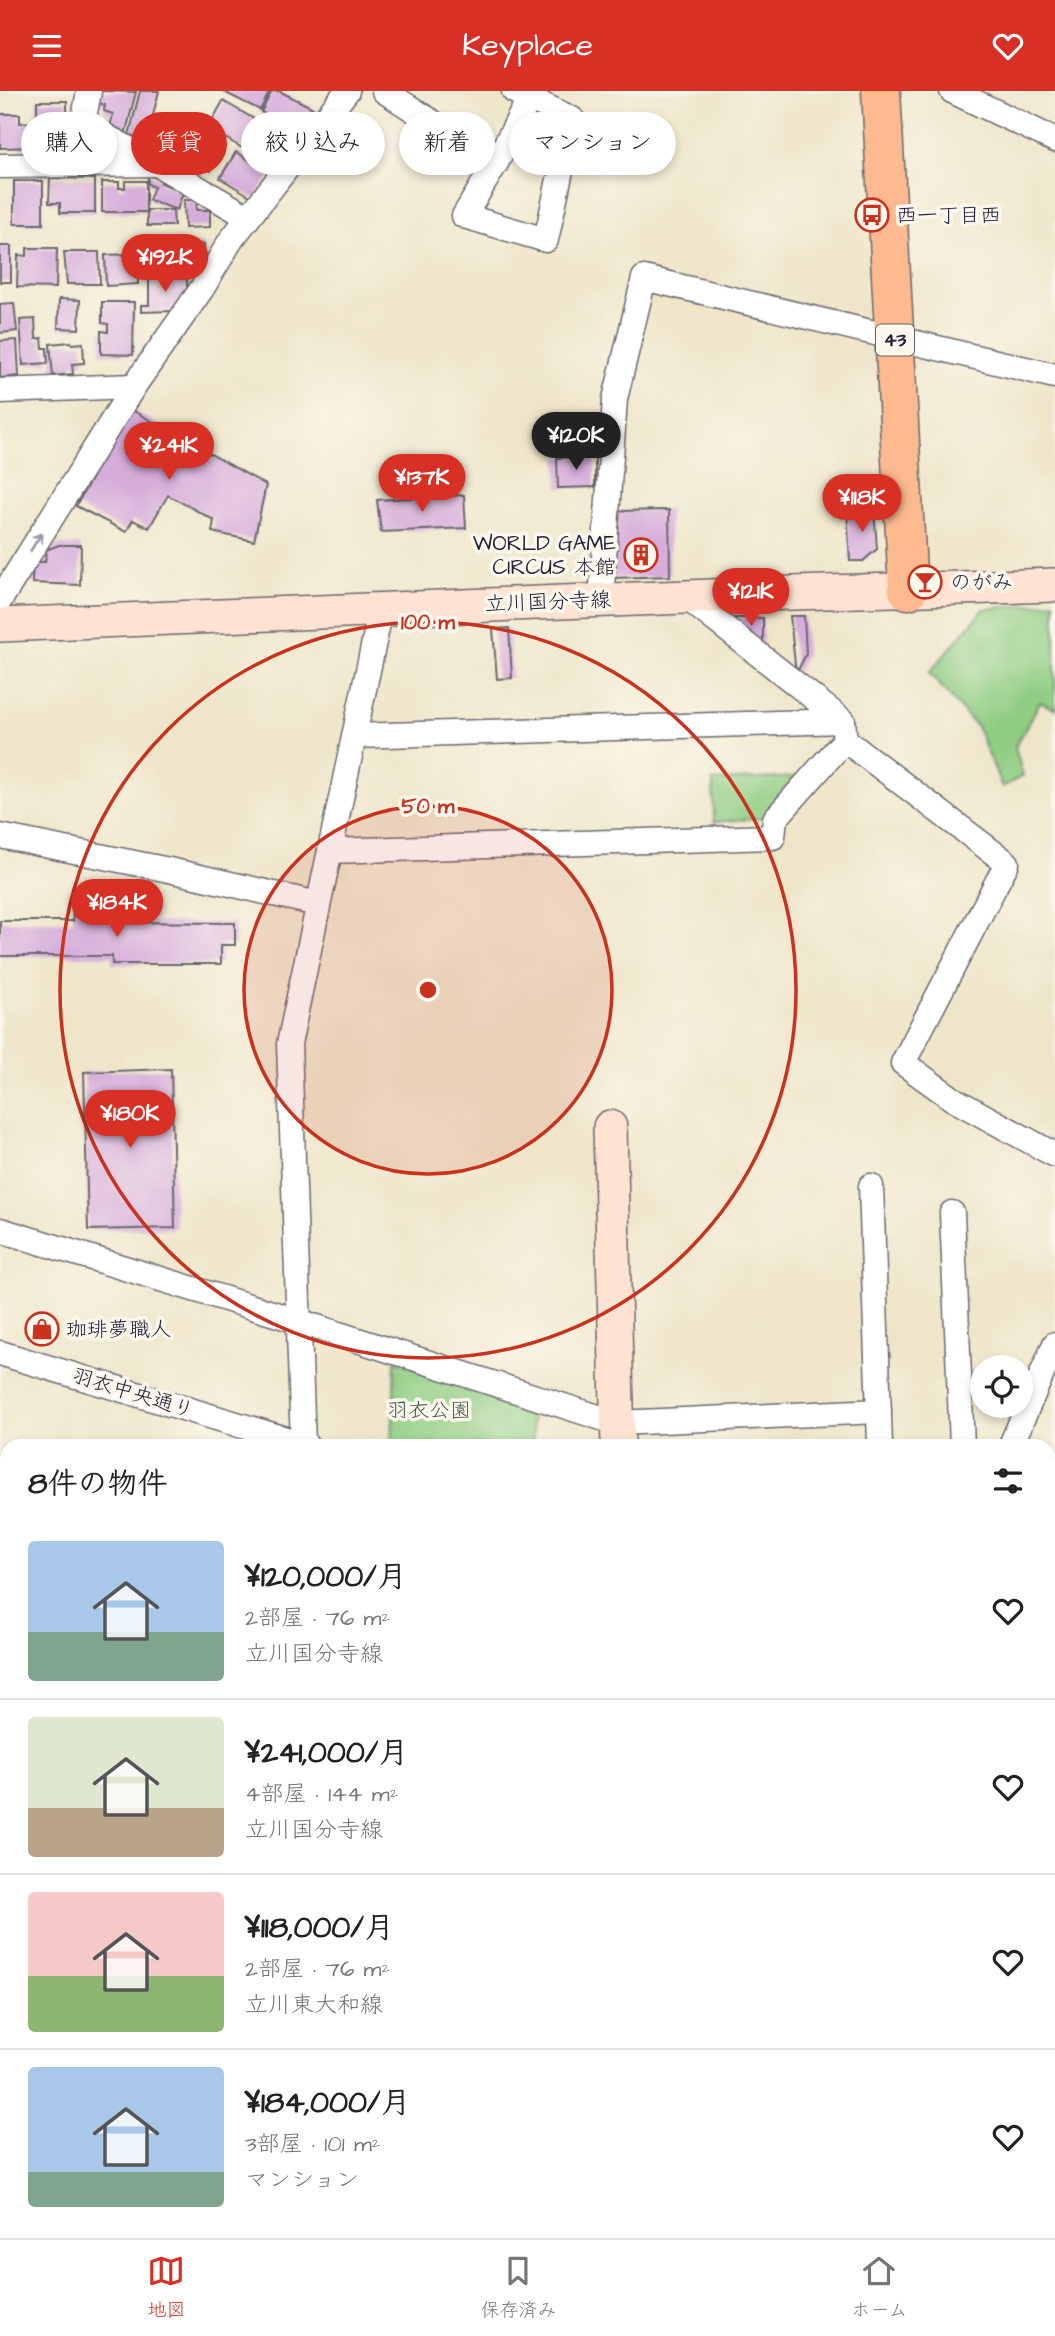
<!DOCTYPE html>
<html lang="ja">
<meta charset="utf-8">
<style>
body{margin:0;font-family:"Architects Daughter","Klee One",sans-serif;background:#f2f2f2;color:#222;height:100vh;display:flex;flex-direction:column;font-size:26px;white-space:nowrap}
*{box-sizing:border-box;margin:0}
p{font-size:23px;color:#767676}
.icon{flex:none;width:38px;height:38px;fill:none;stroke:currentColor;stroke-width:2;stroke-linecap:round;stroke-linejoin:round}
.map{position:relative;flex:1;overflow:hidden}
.panel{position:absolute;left:0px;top:1348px;width:1055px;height:800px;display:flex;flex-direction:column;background:#fff;border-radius:21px 21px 0 0;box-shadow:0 4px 10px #0003}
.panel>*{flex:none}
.guide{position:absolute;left:21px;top:21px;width:700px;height:63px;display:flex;gap:14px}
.tools{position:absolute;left:970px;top:1264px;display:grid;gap:14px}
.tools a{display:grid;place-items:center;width:63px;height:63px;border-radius:50%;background:#fff;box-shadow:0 4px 10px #0003;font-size:35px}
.price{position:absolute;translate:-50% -60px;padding:0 16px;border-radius:24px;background:#d93025;color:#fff;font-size:23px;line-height:46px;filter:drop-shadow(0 2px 4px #0008)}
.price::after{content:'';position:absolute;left:50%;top:42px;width:21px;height:16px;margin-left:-10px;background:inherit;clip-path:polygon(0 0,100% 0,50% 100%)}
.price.current{background:#222;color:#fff}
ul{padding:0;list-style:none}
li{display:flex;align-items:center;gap:21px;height:175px;padding:0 28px}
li+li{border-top:2px solid #e0e0e0}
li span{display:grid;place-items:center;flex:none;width:196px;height:140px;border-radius:7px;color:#555}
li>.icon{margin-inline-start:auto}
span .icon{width:84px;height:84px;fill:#fffc;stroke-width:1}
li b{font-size:30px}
h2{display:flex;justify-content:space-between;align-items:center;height:84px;padding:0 28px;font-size:30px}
.pill{padding:0 24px;border-radius:32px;background:#fff;box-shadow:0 4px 10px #0003;font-size:24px;line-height:63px}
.pill.current{background:#d93025;color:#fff}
header{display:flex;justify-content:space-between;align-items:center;height:91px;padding:0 28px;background:#d93025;color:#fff;font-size:32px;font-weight:600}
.tab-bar{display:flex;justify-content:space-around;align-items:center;height:98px;border-top:2px solid #e0e0e0;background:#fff;font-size:19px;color:#767676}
.tab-bar a{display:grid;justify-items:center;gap:4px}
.tab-bar .current{color:#d93025}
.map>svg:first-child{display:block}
.green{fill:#90cd83;stroke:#59785f;stroke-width:2}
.building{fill:#d6acda}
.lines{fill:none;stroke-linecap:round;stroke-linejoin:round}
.street-casing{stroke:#6a676d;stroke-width:27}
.secondary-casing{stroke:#6a676d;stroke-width:36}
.primary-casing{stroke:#6a676d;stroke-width:41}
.street{stroke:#fff;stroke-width:24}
.secondary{stroke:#fee3d2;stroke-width:33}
.primary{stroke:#fcba8e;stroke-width:38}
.oneway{stroke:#9c9ca7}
.ring{fill:none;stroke:#c8321e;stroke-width:3.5}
.labels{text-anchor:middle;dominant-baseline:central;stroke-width:7;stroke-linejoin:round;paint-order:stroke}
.shield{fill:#fbf7ec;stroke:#636270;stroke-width:2}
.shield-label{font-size:19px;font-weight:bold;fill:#22223b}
.poi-label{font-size:21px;fill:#22223b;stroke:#fbf7ec;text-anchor:start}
.street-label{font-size:21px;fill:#22223b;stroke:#fbf7ec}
.park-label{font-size:21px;fill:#485e54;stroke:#fbf7ec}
.centre{fill:#c8321e;stroke:#fbf7ec;stroke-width:3.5}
.ring-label{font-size:21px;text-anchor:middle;font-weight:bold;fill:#c8321e;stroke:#fbf7ec;stroke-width:7;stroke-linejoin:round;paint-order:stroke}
</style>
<header><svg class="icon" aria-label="menu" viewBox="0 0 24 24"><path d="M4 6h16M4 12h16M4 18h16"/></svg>Keyplace<svg class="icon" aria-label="heart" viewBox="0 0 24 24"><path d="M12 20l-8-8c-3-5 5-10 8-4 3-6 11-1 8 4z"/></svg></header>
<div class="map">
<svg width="1055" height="2147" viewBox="0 0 1055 2147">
<rect width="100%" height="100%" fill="#fbf7ec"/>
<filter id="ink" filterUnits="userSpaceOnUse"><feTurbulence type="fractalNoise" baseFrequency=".0143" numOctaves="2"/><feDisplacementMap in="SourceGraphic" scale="14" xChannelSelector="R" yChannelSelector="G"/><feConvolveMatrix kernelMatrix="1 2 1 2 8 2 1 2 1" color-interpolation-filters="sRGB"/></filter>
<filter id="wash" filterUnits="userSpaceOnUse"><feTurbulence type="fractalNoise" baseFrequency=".00686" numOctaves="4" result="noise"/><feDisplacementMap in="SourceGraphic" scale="28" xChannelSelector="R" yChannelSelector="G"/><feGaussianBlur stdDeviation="1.57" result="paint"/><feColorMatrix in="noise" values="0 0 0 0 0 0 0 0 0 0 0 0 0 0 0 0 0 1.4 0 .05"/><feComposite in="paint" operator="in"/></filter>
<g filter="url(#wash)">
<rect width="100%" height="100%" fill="#efe6ca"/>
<g class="green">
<path d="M 1055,511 L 1055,618 L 1040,611 L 1015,656 L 1023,685 L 1002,696 L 977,636 L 929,582 L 984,518 Z"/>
<path d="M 796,686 L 764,727 L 714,731 L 713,690 Z"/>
<path d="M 395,1270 L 531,1315 L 533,1354 L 392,1354 Z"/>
</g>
<g id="blocks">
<g class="building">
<path d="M 100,0 L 136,1 L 125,44 L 109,40 L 113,23 L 104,20 L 105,14 L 97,12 Z"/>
<path d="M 140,0 L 159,0 L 153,24 L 162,26 L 156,51 L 129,44 Z"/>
<path d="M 222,0 L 270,0 L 260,19 Z"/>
<path d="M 272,0 L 279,0 L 313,17 L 301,40 L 261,21 Z"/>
<rect x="37" y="10" width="30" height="24"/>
<path d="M 223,10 L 277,41 L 261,68 L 208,37 Z"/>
<path d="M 0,23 L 20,23 L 20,32 L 35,31 L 35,56 L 0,57 Z"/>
<path d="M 191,37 L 225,55 L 211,80 L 177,62 Z"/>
<path d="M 80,39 L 81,61 L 46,62 L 46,40 Z"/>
<path d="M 236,61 L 271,83 L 255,108 L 220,87 Z"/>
<path d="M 148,84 L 162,88 L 161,92 L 183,101 L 177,119 L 149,109 L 154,96 L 148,93 Z"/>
<path d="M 50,87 L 95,88 L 95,122 L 60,122 L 60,112 L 49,112 Z"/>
<rect x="14" y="90" width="29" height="43"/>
<path d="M 125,90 L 146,90 L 146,121 L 102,121 L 102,91 L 119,91 L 119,97 L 125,97 Z"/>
<path d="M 184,109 L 196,109 L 197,119 L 210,119 L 210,136 L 185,137 Z"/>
<path d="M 147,119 L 173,119 L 174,135 L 147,135 Z"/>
<rect x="187" y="153" width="17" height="23"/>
<path d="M 181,154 L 181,177 L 153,178 L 153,155 Z"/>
<rect x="0" y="155" width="11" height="36"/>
<path d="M 27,157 L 57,157 L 56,197 L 17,196 L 18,164 L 27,165 Z"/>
<path d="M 64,161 L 99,161 L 100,193 L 67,193 Z"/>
<path d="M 137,163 L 138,193 L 106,195 L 105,164 Z"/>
<path d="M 149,186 L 187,186 L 187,202 L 173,220 L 141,221 L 141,214 L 149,214 Z"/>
<path d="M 59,208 L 80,209 L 79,238 L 58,237 Z"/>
<path d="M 102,211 L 134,211 L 133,264 L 101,263 L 101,240 L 108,241 L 108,233 L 102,232 Z"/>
<path d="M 14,212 L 17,240 L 0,242 L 0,213 Z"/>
<path d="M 35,228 L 36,248 L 42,247 L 43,257 L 47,257 L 48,272 L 23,274 L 20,229 Z"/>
<path d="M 17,249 L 19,285 L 0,287 L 0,250 Z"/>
<path d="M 71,251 L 72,253 L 83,252 L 84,272 L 72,273 L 73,283 L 53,285 L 50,253 Z"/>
<path d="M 130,318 L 266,394 L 254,450 L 212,441 L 214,429 L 168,404 L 149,437 L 133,429 L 126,441 L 76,415 Z"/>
<path d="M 595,366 L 595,396 L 558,397 L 557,367 Z"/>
<path d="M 464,404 L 466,437 L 381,441 L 377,409 Z"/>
<path d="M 874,418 L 877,458 L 863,470 L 850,470 L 847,419 Z"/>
<path d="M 669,419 L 670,485 L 613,487 L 613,443 L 618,443 L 617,420 Z"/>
<path d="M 59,454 L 81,454 L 80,494 L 32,492 L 33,471 L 45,471 L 46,459 Z"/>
<path d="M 790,525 L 804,525 L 806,563 L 796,583 Z"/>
<path d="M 734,527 L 763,527 L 763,555 L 731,532 Z"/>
<path d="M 509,537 L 512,587 L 497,588 L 493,538 Z"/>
<path d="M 73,815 L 111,815 L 110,831 L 235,832 L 235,854 L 221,854 L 221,873 L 112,873 L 112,865 L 0,865 L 0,830 L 73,830 Z"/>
<path d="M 171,978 L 175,1137 L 88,1139 L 84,981 Z"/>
</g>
</g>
</g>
<g filter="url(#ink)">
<use href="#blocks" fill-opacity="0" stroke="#6a676d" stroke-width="2"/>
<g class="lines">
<defs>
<g id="street">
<path d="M 89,0 L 83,33 L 157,73 L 248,126"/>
<path d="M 384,0 L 496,72"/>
<path d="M 514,0 L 572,28 L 546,149 L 464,125 L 496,72 L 529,8"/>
<path d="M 952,0 L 1055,49"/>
<path d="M 0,75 L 153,73"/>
<path d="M 0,300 L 134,295"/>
<path d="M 686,506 L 843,630 L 845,649 L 1007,772 L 903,972 L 953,1008 L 1055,1064"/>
<path d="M 0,509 L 134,295 L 201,199 L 231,149 L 347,0"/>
<path d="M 601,510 L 615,308 L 644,187 L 1055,285"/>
<path d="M 354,645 L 843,630"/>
<path d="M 0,745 L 169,779 L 318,813"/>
<path d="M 330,760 L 773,746 L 775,728 L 845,649"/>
<path d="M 871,1095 L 880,1354"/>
<path d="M 952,1122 L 962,1354"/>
<path d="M 0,1139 L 298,1230 L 617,1332 L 879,1320"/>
<path d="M 0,1262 L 306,1354"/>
<path d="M 303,1354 L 289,953 L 381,518"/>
<path d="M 1011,1354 L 1055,1253"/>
<path d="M 0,1383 L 7,1385"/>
<path d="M 1048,1458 L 1055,1457"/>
<path d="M 0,1704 L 1,1717"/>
<path d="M 1048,2013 L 1055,2013"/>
<path d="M 994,2140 L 994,2147"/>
<path d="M 13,2147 L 16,2140"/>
<path d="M 517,2147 L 522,2140"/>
</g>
<g id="secondary">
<path d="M 0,534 L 760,503 L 1055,494"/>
<path d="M 610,1036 L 618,1354"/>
<path d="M 1048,1666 L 1055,1665"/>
<path d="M 646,2140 L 646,2147"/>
</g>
<path id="primary" d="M 881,0 L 908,499"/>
</defs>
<use href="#street" class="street-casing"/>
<use href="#secondary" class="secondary-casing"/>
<use href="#primary" class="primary-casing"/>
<use href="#street" class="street"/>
<use href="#secondary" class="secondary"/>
<use href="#primary" class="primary"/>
</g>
<defs><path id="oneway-shaft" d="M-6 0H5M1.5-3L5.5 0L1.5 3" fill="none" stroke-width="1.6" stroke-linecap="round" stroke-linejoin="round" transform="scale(1.75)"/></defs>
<use class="oneway" href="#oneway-shaft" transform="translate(36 451) rotate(-58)"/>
</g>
<circle cx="428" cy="899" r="184" fill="#c8321e" fill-opacity=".12"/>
<g class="ring">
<circle cx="428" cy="899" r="184"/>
<circle cx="428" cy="899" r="368"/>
</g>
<defs>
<symbol id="bus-ring" viewBox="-11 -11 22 22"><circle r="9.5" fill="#fbf7ec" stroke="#c8321e" stroke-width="1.5"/><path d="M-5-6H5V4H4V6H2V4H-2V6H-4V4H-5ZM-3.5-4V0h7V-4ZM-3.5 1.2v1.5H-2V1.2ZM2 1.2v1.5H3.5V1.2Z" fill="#c8321e"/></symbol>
<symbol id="building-ring" viewBox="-11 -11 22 22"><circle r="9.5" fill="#fbf7ec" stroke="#c8321e" stroke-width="1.5"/><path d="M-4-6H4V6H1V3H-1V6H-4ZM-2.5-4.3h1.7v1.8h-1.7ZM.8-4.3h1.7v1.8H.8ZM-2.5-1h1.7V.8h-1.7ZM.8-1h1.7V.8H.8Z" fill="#c8321e"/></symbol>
<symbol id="bar-ring" viewBox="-11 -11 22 22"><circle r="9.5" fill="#fbf7ec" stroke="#c8321e" stroke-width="1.5"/><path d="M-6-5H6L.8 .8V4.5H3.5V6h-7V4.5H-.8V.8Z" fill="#c8321e"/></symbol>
<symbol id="shop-ring" viewBox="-11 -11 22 22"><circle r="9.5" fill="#fbf7ec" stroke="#c8321e" stroke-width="1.5"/><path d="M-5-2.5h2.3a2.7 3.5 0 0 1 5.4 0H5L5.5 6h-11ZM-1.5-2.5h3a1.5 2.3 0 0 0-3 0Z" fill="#c8321e"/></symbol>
</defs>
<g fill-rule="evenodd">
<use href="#bus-ring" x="853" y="105" width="38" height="38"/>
<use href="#building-ring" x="622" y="445" width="38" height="38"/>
<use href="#bar-ring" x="906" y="472" width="38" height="38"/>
<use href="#shop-ring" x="23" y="1219" width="38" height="38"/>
</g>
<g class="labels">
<rect class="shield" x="876" y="233.5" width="38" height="31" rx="5"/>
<g class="shield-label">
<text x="895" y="249">43</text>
</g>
<g class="poi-label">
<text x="896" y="124">西一丁目西</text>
<text x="616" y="452" text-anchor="end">WORLD GAME<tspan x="616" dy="24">CIRCUS 本館</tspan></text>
<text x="950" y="491">のがみ</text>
<text x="66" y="1238">珈琲夢職人</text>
</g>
<g class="street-label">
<text transform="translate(548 511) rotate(-2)">立川国分寺線</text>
<text transform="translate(133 1302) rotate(17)">羽衣中央通り</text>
</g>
<g class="park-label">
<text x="429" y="1319">羽衣公園</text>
</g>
</g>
<circle cx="428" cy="899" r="10" class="centre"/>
<g class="ring-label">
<text x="428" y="538">100 m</text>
<text x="428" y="722">50 m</text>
</g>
</svg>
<div class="tools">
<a><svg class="icon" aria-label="locate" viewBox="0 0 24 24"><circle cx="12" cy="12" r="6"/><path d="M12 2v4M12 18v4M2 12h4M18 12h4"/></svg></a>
</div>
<b class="price" style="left:165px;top:203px">¥192K</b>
<b class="price current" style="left:576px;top:381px">¥120K</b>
<b class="price" style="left:169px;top:391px">¥241K</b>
<b class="price" style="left:422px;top:423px">¥137K</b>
<b class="price" style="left:862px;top:443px">¥118K</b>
<b class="price" style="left:751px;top:537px">¥121K</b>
<b class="price" style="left:117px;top:848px">¥184K</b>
<b class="price" style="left:130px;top:1059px">¥180K</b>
<div class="guide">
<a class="pill">購入</a>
<a class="pill current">賃貸</a>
<a class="pill">絞り込み</a>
<a class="pill">新着</a>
<a class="pill">マンション</a>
</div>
<section class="panel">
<h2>8件の物件<svg class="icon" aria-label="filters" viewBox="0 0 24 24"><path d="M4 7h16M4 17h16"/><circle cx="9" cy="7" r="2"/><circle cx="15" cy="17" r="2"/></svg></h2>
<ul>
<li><span style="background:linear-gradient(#a9c7e8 65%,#7fa58c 0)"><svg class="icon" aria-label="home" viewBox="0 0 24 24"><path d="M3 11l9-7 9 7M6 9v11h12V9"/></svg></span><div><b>¥120,000/月</b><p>2部屋 · 76 m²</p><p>立川国分寺線</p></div><svg class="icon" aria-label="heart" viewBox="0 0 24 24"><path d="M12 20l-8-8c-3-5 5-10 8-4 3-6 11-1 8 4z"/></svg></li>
<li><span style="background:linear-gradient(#dfe7d0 65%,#b9a48a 0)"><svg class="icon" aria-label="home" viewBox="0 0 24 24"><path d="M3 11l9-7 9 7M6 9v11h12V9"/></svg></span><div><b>¥241,000/月</b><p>4部屋 · 144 m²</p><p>立川国分寺線</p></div><svg class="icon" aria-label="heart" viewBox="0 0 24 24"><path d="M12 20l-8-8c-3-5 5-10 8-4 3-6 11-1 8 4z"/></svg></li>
<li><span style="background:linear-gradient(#f6c9c9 60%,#8fb573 0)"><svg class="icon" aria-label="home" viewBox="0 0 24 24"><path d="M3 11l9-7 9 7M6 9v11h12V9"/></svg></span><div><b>¥118,000/月</b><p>2部屋 · 76 m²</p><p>立川東大和線</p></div><svg class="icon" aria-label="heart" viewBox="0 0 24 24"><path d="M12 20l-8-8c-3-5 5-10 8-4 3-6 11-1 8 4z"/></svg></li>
<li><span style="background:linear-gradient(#a9c7e8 75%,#7fa58c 0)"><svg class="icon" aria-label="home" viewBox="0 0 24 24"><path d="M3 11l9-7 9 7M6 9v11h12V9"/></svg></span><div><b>¥184,000/月</b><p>3部屋 · 101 m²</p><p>マンション</p></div><svg class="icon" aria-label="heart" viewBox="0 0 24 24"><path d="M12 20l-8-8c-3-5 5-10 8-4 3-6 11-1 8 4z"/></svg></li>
</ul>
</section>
</div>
<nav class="tab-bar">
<a class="current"><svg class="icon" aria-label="map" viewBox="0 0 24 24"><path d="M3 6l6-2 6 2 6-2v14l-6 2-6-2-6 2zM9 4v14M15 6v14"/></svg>地図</a>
<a><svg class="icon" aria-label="saved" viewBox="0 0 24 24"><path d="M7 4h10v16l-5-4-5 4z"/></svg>保存済み</a>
<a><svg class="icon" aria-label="home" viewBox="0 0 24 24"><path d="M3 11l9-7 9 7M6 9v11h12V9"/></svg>ホーム</a>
</nav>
